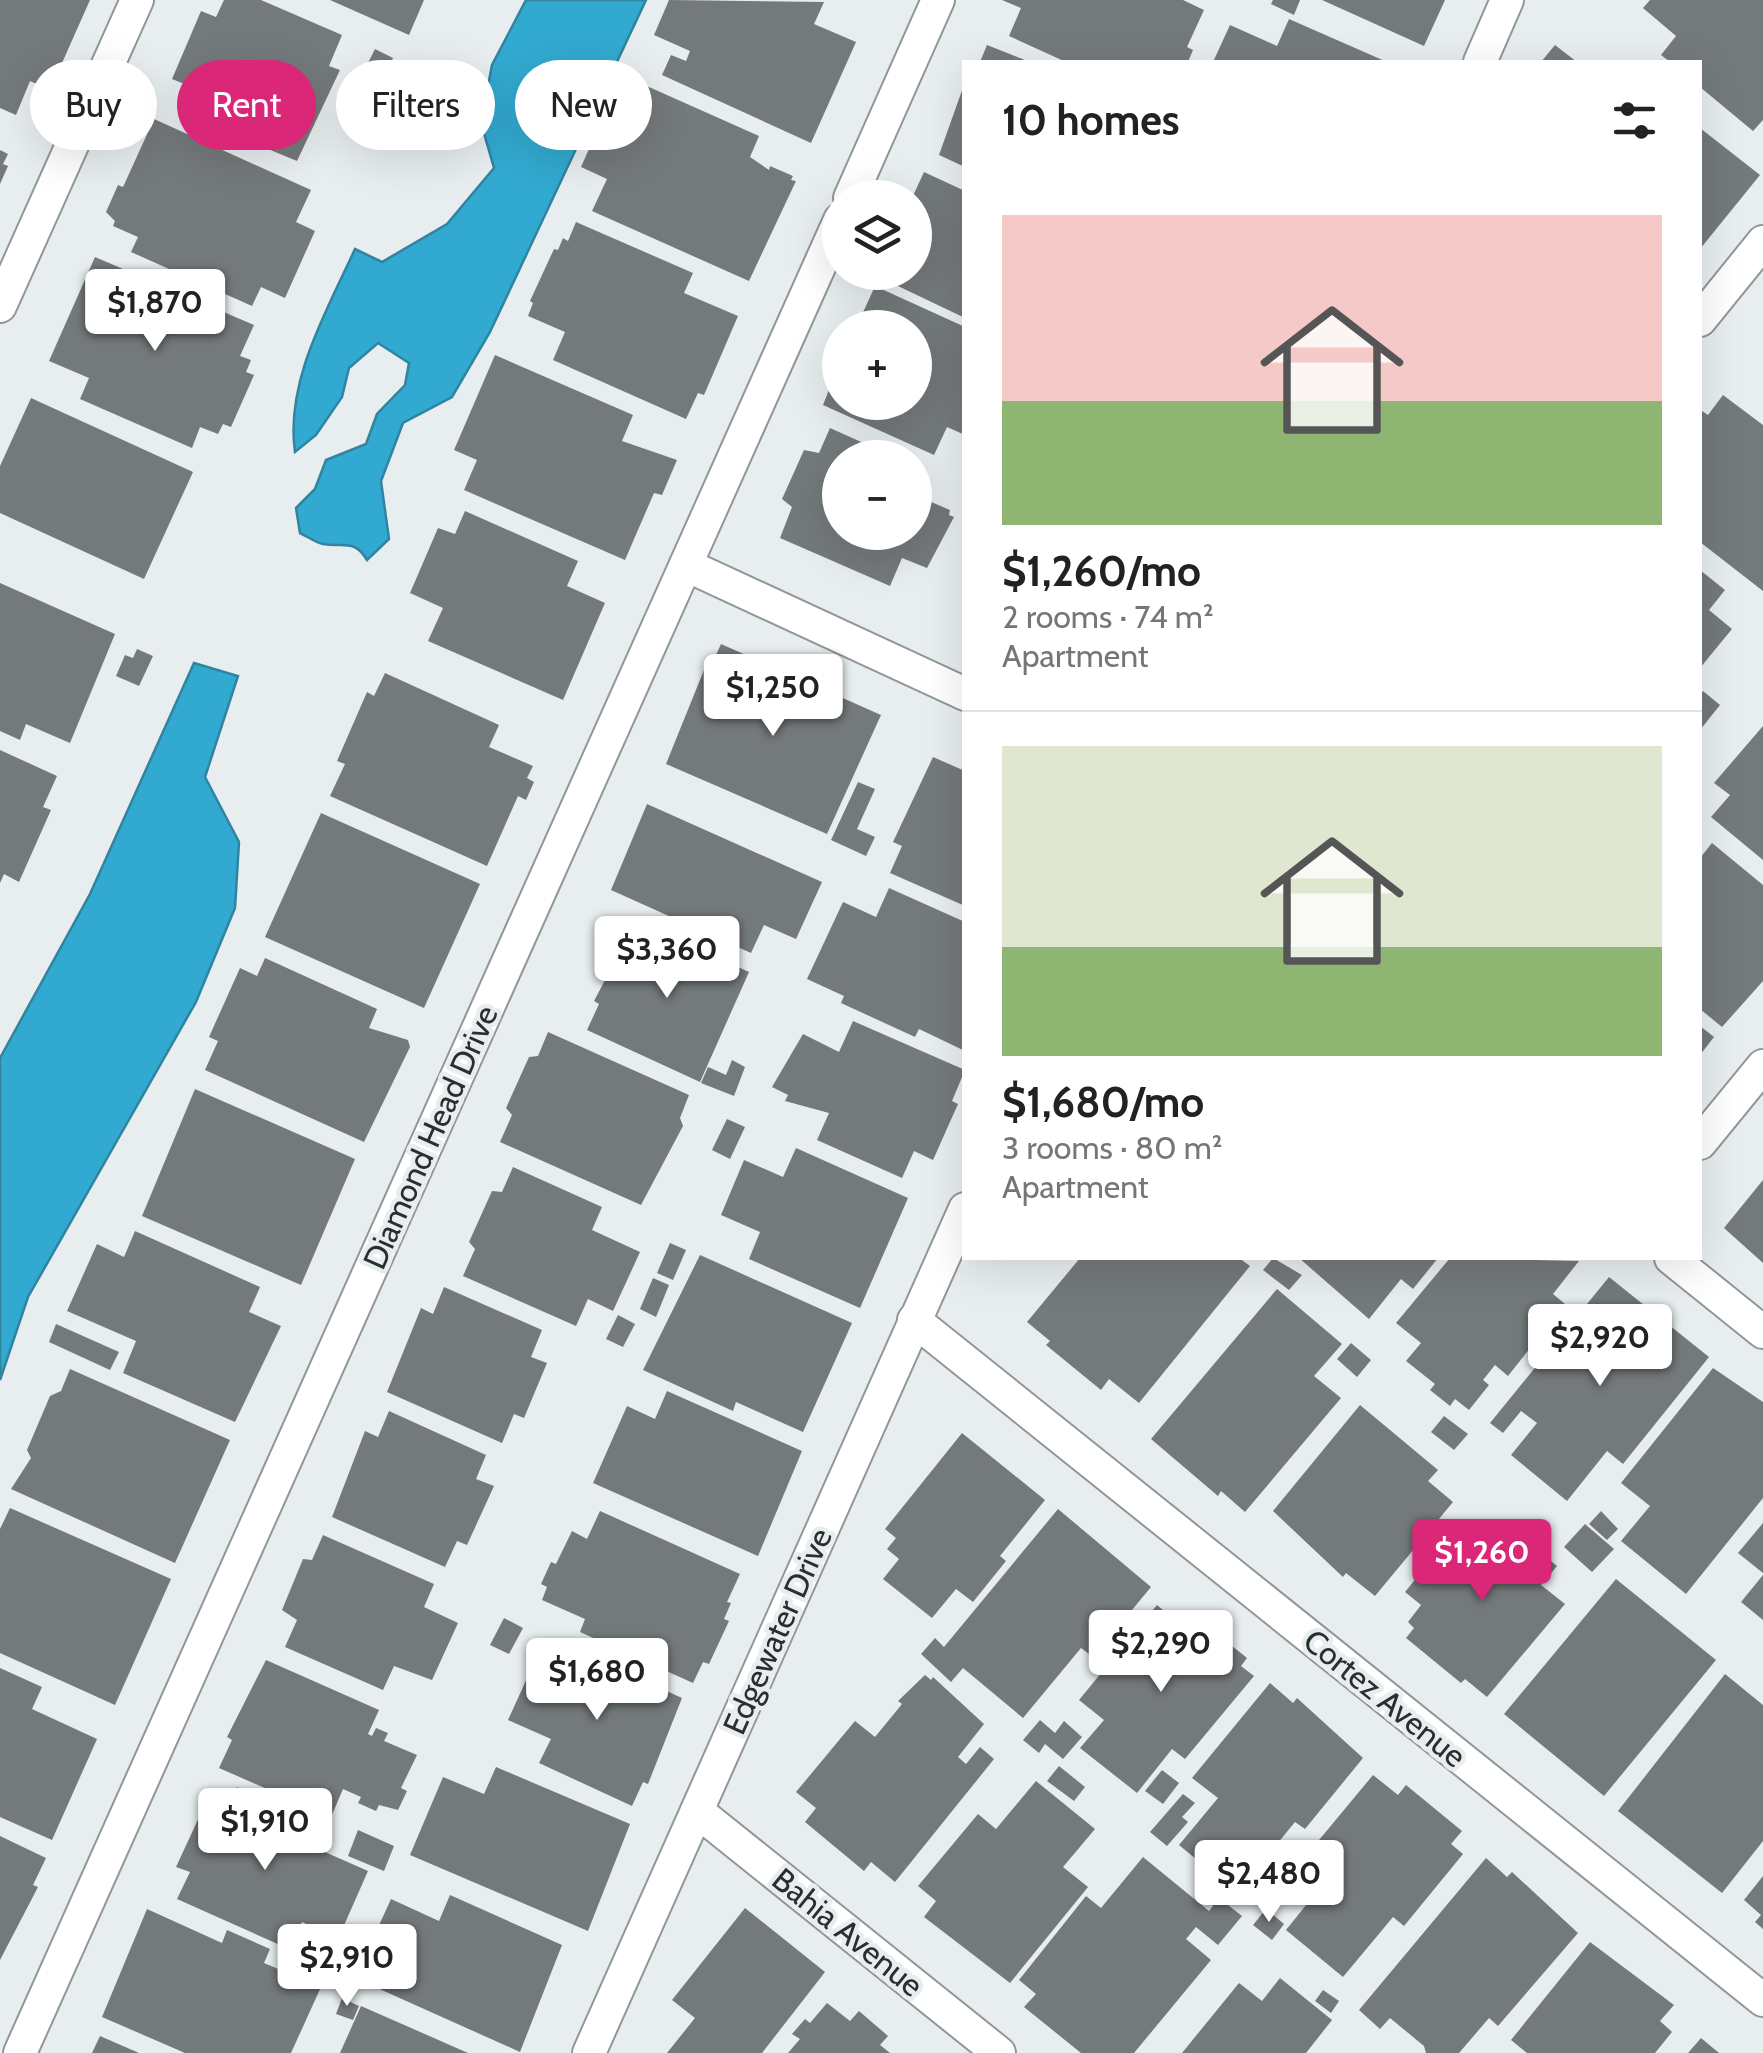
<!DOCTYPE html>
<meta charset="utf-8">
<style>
body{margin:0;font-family:Cabin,sans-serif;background:#f2f2f2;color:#222;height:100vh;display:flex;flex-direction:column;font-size:38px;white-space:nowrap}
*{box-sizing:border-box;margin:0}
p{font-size:32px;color:#767676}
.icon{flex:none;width:55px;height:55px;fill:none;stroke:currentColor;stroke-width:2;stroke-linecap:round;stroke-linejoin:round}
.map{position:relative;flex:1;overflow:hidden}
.side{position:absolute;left:962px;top:60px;width:740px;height:1200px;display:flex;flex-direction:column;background:#fff;border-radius:0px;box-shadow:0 10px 40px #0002}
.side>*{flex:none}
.top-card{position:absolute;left:30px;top:60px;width:782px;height:90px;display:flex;gap:20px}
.tools{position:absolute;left:822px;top:180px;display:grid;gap:20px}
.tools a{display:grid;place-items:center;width:110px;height:110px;border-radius:50%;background:#fff;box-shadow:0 10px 40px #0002;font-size:50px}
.price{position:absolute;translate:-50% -85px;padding:0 22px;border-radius:10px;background:#fff;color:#222;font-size:32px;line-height:65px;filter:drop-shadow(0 2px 5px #0008)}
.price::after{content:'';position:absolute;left:50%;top:60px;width:30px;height:22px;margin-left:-15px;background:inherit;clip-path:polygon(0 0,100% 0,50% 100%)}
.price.selected{background:#db2777;color:#fff}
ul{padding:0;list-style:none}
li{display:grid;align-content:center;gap:20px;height:530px;padding:0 40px}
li+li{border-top:2px solid #e0e0e0}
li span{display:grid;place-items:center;height:310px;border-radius:0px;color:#555}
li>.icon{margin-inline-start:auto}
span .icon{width:180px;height:180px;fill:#fffc;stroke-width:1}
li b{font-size:42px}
h2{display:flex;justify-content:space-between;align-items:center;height:120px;padding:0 40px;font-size:42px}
.tag{padding:0 35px;border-radius:45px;background:#fff;box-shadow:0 10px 40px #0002;font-size:35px;line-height:90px}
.tag.selected{background:#db2777;color:#fff}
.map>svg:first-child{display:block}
.water{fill:#32a9d0;stroke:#3084a0;stroke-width:2.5}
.building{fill:#74797b}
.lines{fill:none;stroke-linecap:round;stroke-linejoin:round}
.lane-casing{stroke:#919698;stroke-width:36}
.lane{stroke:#fff;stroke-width:32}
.labels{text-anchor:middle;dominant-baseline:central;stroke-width:9;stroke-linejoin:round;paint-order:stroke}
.street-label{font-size:32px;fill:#2b2e2f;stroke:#e8eef0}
</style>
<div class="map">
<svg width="1763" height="2053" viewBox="0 0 1763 2053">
<rect width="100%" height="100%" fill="#e8eef0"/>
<g class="water">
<path d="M 526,0 L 646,0 L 490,332 L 452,397 L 403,423 L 381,481 L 389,539 L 367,560 C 354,538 343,548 323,544 C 316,543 307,536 300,533 L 296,508 L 315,489 L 326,460 L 366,444 L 377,414 L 405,385 L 409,363 L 378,343 L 349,368 L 342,397 L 316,435 L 295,452 C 285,381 327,311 355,249 L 382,262 L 447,224 L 494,168 L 481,123 L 492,65 Z"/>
<path d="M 194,663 L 238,676 L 205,777 L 239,842 L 235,908 L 196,1002 L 28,1297 L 0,1380 L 0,1058 L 90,894 Z"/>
</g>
<g class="building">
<path d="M 0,0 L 90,0 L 50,90 L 30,81 L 16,115 L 0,108 Z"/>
<path d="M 224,0 L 261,0 L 342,35 L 329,66 L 340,70 L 297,161 L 210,125 L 221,99 L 172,79 L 201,11 L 216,17 Z"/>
<path d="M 330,0 L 424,0 L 409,35 Z"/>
<path d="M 669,0 L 824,2 L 814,24 L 856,42 L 811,143 L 662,75 L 671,55 L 686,61 L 690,51 L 654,35 Z"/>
<path d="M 1002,0 L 1183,0 L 1204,10 L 1187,47 L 1193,50 L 1188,62 L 1066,62 L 1009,36 L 1021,8 Z"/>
<path d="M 1273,0 L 1300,0 L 1294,15 L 1271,4 Z"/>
<path d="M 1322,0 L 1445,0 L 1424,46 Z"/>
<path d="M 1650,0 L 1763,0 L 1763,120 L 1753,131 L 1700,87 L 1700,62 L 1670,62 L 1661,55 L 1676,36 L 1643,8 Z"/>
<path d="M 1289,19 L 1387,62 L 1213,62 L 1230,25 L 1277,46 Z"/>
<path d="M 987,45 L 1030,62 L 980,62 Z"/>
<path d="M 1555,45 L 1577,62 L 1541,62 Z"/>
<path d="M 375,49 L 393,58 L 382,82 L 363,73 Z"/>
<path d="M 622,75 L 759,136 L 750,157 L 769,170 L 770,166 L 793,176 L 791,180 L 796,181 L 749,281 L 592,211 L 607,179 L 581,167 Z"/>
<path d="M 965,82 L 965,167 L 939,155 Z"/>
<path d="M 154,119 L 311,190 L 296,222 L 315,231 L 285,298 L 261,287 L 252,306 L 131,252 L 138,237 L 113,226 L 115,221 L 106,212 L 118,185 L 123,187 Z"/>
<path d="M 1700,128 L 1760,175 L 1700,249 Z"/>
<path d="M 0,150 L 8,154 L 3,164 L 8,166 L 0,184 Z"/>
<path d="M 924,172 L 965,191 L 965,318 L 879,277 L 881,272 L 915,272 L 912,198 Z"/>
<path d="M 576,222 L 693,273 L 684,293 L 738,316 L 704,395 L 698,393 L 686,419 L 553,360 L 565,332 L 528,316 L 533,303 L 530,301 L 554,249 L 558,250 L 563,238 L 568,241 Z"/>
<path d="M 95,257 L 254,325 L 240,356 L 251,360 L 246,372 L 254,375 L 231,427 L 223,424 L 218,434 L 200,427 L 192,448 L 80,399 L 89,378 L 49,361 Z"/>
<path d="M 875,286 L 965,327 L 965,435 L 947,427 L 934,455 L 823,405 L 840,362 L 840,402 L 915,402 L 915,328 L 856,328 Z"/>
<path d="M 495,355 L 633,415 L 622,441 L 677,460 L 662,495 L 654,493 L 625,560 L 464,490 L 477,460 L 454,450 Z"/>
<path d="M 1723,395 L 1763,425 L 1763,591 L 1700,542 L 1700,414 L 1702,411 L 1708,415 Z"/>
<path d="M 31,398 L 193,472 L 144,579 L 0,513 L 0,466 Z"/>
<path d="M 830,428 L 897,458 L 840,458 L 840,532 L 915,532 L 915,495 L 950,510 L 949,515 L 954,517 L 927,568 L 902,558 L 890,586 L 780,538 L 792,507 L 782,499 L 804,450 L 819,453 Z"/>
<path d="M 465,511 L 578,561 L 567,586 L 605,603 L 563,700 L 428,641 L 443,608 L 410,593 L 438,528 L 455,534 Z"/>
<path d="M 1700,570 L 1725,590 L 1709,610 L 1732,629 L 1700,668 Z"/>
<path d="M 0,583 L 115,634 L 70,743 L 26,724 L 20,740 L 0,731 Z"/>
<path d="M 721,644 L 881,715 L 827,834 L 666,764 L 706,665 L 710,668 Z"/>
<path d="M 137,649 L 153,656 L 139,686 L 116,676 L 125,655 L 133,658 Z"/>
<path d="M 385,673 L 499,725 L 489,747 L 533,766 L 527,778 L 534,782 L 526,800 L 518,796 L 487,866 L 330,796 L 345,764 L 337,761 L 367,692 L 374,696 Z"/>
<path d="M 1703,691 L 1720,705 L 1700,730 L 1700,695 Z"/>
<path d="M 1763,726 L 1763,860 L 1711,817 L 1730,795 L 1714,783 Z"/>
<path d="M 0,750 L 57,776 L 43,807 L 51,810 L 19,882 L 4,874 L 0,883 Z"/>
<path d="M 933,757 L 965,771 L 965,906 L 890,873 L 902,846 L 893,842 Z"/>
<path d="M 858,782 L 875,789 L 857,829 L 875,837 L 866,856 L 831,840 Z"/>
<path d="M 647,804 L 822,882 L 796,939 L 764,925 L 751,953 L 611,890 Z"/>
<path d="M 321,813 L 480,884 L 424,1008 L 265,937 Z"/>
<path d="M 1712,843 L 1763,885 L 1763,981 L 1722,1027 L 1700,1009 L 1700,858 Z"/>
<path d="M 889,888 L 965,922 L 965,1051 L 919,1029 L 915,1037 L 841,1003 L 844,996 L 807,979 L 843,902 L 876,917 Z"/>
<path d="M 636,921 L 749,972 L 700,1082 L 587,1030 L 599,1004 L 594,1001 Z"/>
<path d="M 265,958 L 377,1009 L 369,1028 L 408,1040 L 410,1047 L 364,1142 L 205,1070 L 218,1041 L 209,1037 L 240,968 L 257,976 Z"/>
<path d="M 853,1021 L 965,1070 L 952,1101 L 958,1104 L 933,1160 L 914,1151 L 902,1178 L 817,1140 L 829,1113 L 785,1101 L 788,1095 L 772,1087 L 803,1034 L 839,1052 Z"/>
<path d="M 1700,1026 L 1714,1037 L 1700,1055 Z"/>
<path d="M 548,1032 L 689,1095 L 680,1118 L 683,1126 L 641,1205 L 500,1142 L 512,1115 L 506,1108 L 529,1057 L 538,1056 Z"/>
<path d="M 732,1060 L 745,1067 L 734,1096 L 701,1083 L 708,1067 L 726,1075 Z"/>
<path d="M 195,1089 L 355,1159 L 301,1285 L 142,1216 Z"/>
<path d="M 727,1119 L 745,1127 L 730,1159 L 712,1150 Z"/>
<path d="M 796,1148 L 908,1198 L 860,1308 L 749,1259 L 760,1232 L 721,1215 L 744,1160 L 783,1177 Z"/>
<path d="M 513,1167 L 602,1207 L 592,1230 L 640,1252 L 613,1311 L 588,1299 L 576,1326 L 463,1276 L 475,1249 L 469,1242 L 492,1191 L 502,1192 Z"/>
<path d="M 1763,1180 L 1763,1263 L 1724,1228 Z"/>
<path d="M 135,1231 L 260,1287 L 249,1312 L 281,1326 L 235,1422 L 123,1373 L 136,1341 L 67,1311 L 97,1244 L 124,1257 Z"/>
<path d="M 670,1243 L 686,1250 L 673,1280 L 657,1273 Z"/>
<path d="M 700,1255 L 852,1323 L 803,1432 L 736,1402 L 733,1411 L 643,1370 Z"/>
<path d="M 1080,1258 L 1239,1258 L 1250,1266 L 1139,1403 L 1109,1379 L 1101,1390 L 1046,1345 L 1050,1341 L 1027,1322 Z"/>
<path d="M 1273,1258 L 1302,1275 L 1289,1290 L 1263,1270 Z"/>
<path d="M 1299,1258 L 1438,1258 L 1413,1289 L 1401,1279 L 1369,1319 Z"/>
<path d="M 1450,1258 L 1579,1261 L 1553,1294 L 1565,1304 L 1508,1376 L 1495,1365 L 1483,1380 L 1489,1385 L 1469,1410 L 1455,1399 L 1450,1406 L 1430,1390 L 1435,1384 L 1406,1361 L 1421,1343 L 1396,1323 Z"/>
<path d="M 1609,1277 L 1709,1357 L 1623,1464 L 1607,1451 L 1567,1501 L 1511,1455 L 1537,1423 L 1521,1411 L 1503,1433 L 1490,1423 Z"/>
<path d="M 653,1278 L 669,1285 L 656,1317 L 640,1309 Z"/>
<path d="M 444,1287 L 542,1330 L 531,1357 L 547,1363 L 524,1418 L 514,1414 L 502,1443 L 387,1392 L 421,1308 L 433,1314 Z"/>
<path d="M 1277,1289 L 1342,1344 L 1314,1376 L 1341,1398 L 1245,1512 L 1221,1491 L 1218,1496 L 1151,1439 Z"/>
<path d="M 618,1315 L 635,1324 L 623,1347 L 606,1339 Z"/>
<path d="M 56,1324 L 119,1352 L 110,1370 L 49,1342 Z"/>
<path d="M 1351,1343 L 1371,1360 L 1357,1377 L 1337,1359 Z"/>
<path d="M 1713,1368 L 1763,1402 L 1763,1498 L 1686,1594 L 1621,1541 L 1650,1506 L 1621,1483 Z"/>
<path d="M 70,1369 L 230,1440 L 175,1563 L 11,1489 L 31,1458 L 27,1450 L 50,1396 L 61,1391 Z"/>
<path d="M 667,1391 L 802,1451 L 758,1556 L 593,1483 L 627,1406 L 655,1419 Z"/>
<path d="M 1360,1405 L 1438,1470 L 1428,1481 L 1453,1502 L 1375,1596 L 1346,1573 L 1343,1577 L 1273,1511 Z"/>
<path d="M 389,1411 L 486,1455 L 476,1479 L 494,1486 L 467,1545 L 457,1541 L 445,1567 L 332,1517 L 365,1431 L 378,1437 Z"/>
<path d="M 1444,1416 L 1468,1434 L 1454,1450 L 1431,1432 Z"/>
<path d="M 962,1433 L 1045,1500 L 1000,1556 L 1006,1561 L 973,1602 L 956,1589 L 932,1618 L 883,1579 L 899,1559 L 887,1549 L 896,1538 L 885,1529 Z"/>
<path d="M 10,1508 L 171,1579 L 115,1705 L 0,1653 L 0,1529 Z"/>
<path d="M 1058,1509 L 1151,1587 L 1093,1657 L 1081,1648 L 1023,1718 L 963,1668 L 951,1682 L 921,1654 L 935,1638 L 944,1647 Z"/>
<path d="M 600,1511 L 740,1574 L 727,1602 L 731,1603 L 724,1619 L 729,1621 L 709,1664 L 703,1662 L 693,1683 L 580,1632 L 585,1619 L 542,1600 L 547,1587 L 541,1584 L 551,1562 L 556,1564 L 572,1531 L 587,1539 Z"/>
<path d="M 1601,1511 L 1618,1529 L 1607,1540 L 1589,1524 Z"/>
<path d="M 1464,1520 L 1484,1538 L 1498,1520 L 1510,1529 L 1513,1524 L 1531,1538 L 1527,1542 L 1557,1566 L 1541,1585 L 1565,1604 L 1487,1697 L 1465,1679 L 1461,1683 L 1406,1638 L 1414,1628 L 1408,1622 L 1421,1605 L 1405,1592 Z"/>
<path d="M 1763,1523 L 1763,1573 L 1738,1553 Z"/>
<path d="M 1585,1524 L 1614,1549 L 1592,1572 L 1564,1547 Z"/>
<path d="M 323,1535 L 434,1584 L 424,1607 L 458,1623 L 432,1680 L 394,1666 L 383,1690 L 285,1647 L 297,1620 L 282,1610 L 303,1559 L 312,1560 Z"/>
<path d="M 1763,1575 L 1763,1620 L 1741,1602 Z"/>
<path d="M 1616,1579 L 1716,1660 L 1604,1796 L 1504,1714 Z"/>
<path d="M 1157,1605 L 1179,1624 L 1190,1612 L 1247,1658 L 1241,1666 L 1254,1676 L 1185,1759 L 1172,1749 L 1137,1793 L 1080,1748 L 1104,1720 L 1079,1700 Z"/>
<path d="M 504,1618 L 523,1628 L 509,1654 L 490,1645 Z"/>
<path d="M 570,1647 L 682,1698 L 648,1784 L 643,1782 L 632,1806 L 539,1763 L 551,1739 L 508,1720 L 533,1665 L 545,1671 L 547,1666 L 556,1676 Z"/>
<path d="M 266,1660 L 379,1710 L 368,1734 L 372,1736 L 376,1728 L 388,1733 L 384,1741 L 417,1755 L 401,1788 L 407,1791 L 398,1810 L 379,1805 L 376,1811 L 358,1803 L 361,1797 L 343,1789 L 331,1817 L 219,1768 L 232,1740 L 227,1737 Z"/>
<path d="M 0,1668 L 42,1687 L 32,1709 L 97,1739 L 52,1840 L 0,1817 Z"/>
<path d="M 1725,1674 L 1763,1705 L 1763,1841 L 1722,1893 L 1618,1811 Z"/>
<path d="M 925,1675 L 931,1680 L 933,1677 L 984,1724 L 958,1757 L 966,1764 L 980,1747 L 994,1759 L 895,1882 L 871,1862 L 864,1871 L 805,1822 L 816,1808 L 796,1792 L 855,1721 L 875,1737 L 902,1704 L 898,1701 Z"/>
<path d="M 1270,1683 L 1293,1703 L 1297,1698 L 1363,1758 L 1305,1829 L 1295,1822 L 1237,1893 L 1179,1845 L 1218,1798 L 1192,1778 Z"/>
<path d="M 1040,1720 L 1055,1733 L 1064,1721 L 1082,1737 L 1063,1759 L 1045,1744 L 1039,1753 L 1023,1740 Z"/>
<path d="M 1059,1766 L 1085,1787 L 1074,1801 L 1047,1781 Z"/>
<path d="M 496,1767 L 630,1824 L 588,1931 L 410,1855 L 443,1777 L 484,1794 Z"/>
<path d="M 1162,1770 L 1179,1783 L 1163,1804 L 1145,1791 Z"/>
<path d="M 1373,1775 L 1398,1795 L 1406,1785 L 1462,1831 L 1451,1844 L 1463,1854 L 1404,1926 L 1393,1917 L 1343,1977 L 1286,1930 L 1319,1889 L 1295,1869 Z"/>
<path d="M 1036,1781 L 1095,1829 L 1063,1867 L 1088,1887 L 1010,1983 L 924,1917 L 936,1901 L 918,1886 L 978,1814 L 996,1829 Z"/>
<path d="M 237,1787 L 294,1813 L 284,1834 L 368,1871 L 338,1939 L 302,1922 L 289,1949 L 177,1899 L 190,1872 L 176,1867 L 207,1800 L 227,1808 Z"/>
<path d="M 1183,1794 L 1195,1803 L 1182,1817 L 1188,1822 L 1167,1846 L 1150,1832 Z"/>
<path d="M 358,1830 L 394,1846 L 384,1871 L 348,1856 Z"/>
<path d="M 0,1836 L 46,1858 L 33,1885 L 38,1887 L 0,1960 Z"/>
<path d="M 1143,1857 L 1209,1911 L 1219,1898 L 1242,1916 L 1218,1945 L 1196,1927 L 1186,1939 L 1211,1960 L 1134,2053 L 1081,2053 L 1024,2007 L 1036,1994 L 1019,1980 L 1086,1896 L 1101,1908 Z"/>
<path d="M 1486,1858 L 1507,1877 L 1512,1872 L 1578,1933 L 1498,2026 L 1489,2018 L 1459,2053 L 1426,2053 L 1424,2046 L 1390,2018 L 1380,2029 L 1359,2010 Z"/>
<path d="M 1763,1876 L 1763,1929 L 1755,1922 L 1761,1915 L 1744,1900 Z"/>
<path d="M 450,1895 L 562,1945 L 520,2052 L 355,1978 L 391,1899 L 439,1921 Z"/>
<path d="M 745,1908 L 825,1972 L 762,2053 L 667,2053 L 695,2018 L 672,2000 Z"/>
<path d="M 147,1909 L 222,1943 L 227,1930 L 270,1949 L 264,1963 L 321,1987 L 291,2053 L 185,2053 L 102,2017 Z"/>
<path d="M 1266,1909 L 1284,1924 L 1272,1940 L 1253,1925 Z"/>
<path d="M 1590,1942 L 1674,2005 L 1660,2021 L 1672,2032 L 1655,2053 L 1527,2053 L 1511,2040 Z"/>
<path d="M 1280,1978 L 1332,2020 L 1306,2053 L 1182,2053 L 1239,1983 L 1262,2001 Z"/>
<path d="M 1323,1990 L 1339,2001 L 1331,2013 L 1315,2001 Z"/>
<path d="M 342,1998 L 359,2006 L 353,2020 L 336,2014 Z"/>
<path d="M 827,2003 L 850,2021 L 859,2011 L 888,2036 L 880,2045 L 890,2053 L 788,2053 L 800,2039 L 792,2034 L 805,2019 L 810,2023 Z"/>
<path d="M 361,2006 L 468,2053 L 340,2053 Z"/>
<path d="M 100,2036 L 139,2053 L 92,2053 Z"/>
<path d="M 1701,2038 L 1719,2053 L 1688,2053 Z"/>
</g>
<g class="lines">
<defs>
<g id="lane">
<path d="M 1480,62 L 1507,0"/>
<path d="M 850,198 L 938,0"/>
<path d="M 0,306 L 137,0"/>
<path d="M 1700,320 L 1763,242"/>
<path d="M 686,565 L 965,694"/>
<path d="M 1700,1143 L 1763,1066"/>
<path d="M 1671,1258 L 1763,1332"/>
<path d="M 914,1320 L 1763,2000"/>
<path d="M 697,1811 L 999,2053"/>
<path d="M 20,2053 L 840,220"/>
<path d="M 589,2053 L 965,1209"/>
</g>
</defs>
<use href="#lane" class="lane-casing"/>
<use href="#lane" class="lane"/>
</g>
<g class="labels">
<g class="street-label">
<text transform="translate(430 1137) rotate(-66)">Diamond Head Drive</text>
<text transform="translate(777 1631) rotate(-66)">Edgewater Drive</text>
<text transform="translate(1385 1698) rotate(39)">Cortez Avenue</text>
<text transform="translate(848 1932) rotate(39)">Bahia Avenue</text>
</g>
</g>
</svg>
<div class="tools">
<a><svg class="icon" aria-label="layers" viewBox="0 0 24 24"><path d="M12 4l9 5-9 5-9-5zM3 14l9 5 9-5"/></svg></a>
<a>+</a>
<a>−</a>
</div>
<b class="price" style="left:155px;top:354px">$1,870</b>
<b class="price" style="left:773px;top:739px">$1,250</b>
<b class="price" style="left:667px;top:1001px">$3,360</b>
<b class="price" style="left:1600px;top:1389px">$2,920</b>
<b class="price selected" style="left:1482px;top:1604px">$1,260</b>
<b class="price" style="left:1161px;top:1695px">$2,290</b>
<b class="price" style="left:597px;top:1723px">$1,680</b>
<b class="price" style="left:265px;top:1873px">$1,910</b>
<b class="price" style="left:1269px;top:1925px">$2,480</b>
<b class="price" style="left:347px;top:2009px">$2,910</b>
<div class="top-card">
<a class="tag">Buy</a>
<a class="tag selected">Rent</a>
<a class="tag">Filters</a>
<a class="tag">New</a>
</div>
<section class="side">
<h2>10 homes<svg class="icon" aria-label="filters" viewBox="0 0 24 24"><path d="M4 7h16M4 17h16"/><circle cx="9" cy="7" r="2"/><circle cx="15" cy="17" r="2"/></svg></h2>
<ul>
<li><span style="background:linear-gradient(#f6c9c9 60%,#8fb573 0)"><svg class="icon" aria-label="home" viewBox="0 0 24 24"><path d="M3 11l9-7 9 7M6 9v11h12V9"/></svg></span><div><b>$1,260/mo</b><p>2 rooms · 74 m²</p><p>Apartment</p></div></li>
<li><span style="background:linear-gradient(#dfe7d0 65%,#8fb573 0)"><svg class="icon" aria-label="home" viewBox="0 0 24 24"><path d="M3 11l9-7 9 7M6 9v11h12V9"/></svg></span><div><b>$1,680/mo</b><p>3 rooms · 80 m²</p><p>Apartment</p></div></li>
</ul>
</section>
</div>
